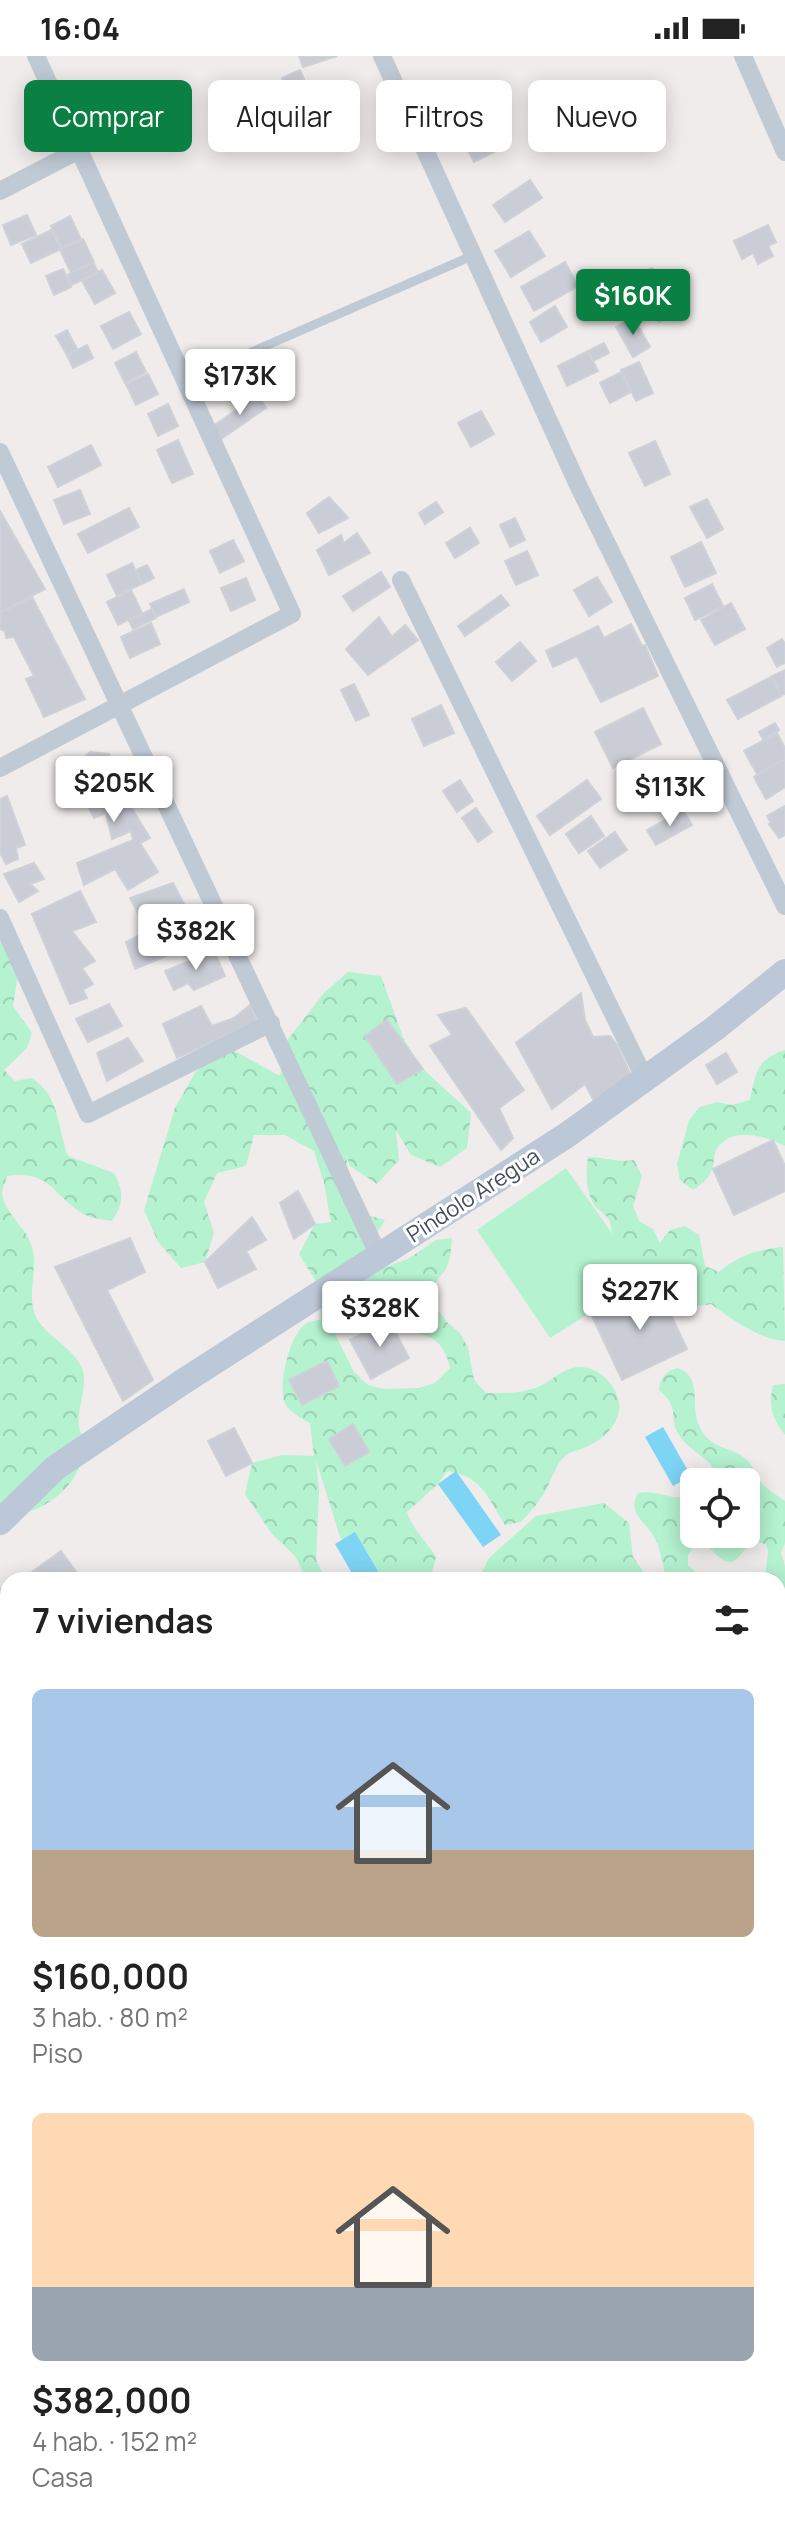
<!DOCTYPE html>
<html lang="es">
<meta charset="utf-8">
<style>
body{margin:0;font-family:Manrope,sans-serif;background:#f6f6f6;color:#222;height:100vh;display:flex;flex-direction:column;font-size:30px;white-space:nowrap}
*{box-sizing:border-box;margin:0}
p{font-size:26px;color:#767676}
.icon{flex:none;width:44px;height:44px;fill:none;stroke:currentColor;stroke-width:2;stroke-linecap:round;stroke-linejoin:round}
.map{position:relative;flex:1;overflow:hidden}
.side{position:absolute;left:0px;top:1516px;width:786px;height:962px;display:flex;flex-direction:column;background:#fff;border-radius:24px 24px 0 0;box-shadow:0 4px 20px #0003}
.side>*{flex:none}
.hud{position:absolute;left:24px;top:24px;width:738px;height:72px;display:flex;gap:16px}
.controls{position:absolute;left:680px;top:1412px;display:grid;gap:16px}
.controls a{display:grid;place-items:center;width:80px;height:80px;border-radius:12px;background:#fff;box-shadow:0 4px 20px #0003;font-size:40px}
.price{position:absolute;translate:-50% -68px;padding:0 18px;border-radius:8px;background:#fff;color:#222;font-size:26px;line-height:52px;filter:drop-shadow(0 2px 4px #0008)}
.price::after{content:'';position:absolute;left:50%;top:48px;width:24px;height:18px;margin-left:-12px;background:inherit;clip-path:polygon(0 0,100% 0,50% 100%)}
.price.on{background:#0b8043;color:#fff}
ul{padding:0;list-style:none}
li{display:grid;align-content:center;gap:16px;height:424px;padding:0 32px}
li span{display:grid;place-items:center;height:248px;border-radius:12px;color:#555}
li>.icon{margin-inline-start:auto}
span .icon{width:144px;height:144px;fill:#fffc;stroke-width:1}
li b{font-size:34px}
h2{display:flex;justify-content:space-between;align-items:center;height:96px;padding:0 32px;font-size:34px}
.chip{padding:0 28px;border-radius:12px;background:#fff;box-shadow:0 4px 20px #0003;font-size:28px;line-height:72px}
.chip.on{background:#0b8043;color:#fff}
.status{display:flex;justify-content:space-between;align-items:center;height:56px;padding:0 40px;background:#fff;direction:ltr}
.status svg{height:22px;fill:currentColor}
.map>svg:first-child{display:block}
.grass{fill:url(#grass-tufts)}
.forest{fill:url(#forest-crowns);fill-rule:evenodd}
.wetland{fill:url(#wetland-marsh)}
.garden{fill:#b4f2d0}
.water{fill:#7dd4f4}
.building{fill:#cacdd5;stroke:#cfd1d8;stroke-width:2}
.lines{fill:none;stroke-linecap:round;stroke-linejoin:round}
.service{stroke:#c0cad5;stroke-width:9}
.minor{stroke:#c0cad5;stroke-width:18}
.secondary{stroke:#bcc7d7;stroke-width:26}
.primary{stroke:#a8b9ce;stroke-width:30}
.labels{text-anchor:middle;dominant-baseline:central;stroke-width:6;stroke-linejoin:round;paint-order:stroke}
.street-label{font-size:22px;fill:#434e5b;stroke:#fff}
</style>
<div class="status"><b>16:04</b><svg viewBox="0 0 49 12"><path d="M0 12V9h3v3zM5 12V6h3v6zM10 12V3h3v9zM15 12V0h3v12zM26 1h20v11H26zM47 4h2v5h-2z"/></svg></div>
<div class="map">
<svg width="785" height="2477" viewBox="0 0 785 2477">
<defs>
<pattern id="grass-tufts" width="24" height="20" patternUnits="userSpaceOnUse" patternTransform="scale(2)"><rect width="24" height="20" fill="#b4f2d0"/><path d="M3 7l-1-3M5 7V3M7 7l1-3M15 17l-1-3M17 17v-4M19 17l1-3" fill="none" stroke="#9cd1b5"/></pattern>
<pattern id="forest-crowns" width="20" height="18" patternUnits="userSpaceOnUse" patternTransform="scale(2)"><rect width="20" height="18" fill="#b4f2d0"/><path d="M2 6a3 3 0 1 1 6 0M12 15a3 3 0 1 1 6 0" fill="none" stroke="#9cd1b5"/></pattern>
<pattern id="wetland-marsh" width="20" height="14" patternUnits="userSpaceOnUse" patternTransform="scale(2)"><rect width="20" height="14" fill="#b4f2d0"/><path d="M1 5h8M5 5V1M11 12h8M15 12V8" fill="none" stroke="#9cd1b5"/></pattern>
</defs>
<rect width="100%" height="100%" fill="#efeceb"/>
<path class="grass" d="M 0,1844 L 8,1851 L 8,2299 L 0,2303 Z"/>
<g class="forest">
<path d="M 0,886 L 6,888 L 18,918 L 13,950 L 32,977 L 27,992 L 4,1014 L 15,1025 L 31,1022 C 60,1039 57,1071 68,1100 L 114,1117 C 124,1137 124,1146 112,1165 C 102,1163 91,1163 82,1157 C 51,1138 51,1114 7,1120 C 6,1125 2,1132 2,1137 C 4,1158 27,1171 32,1191 C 38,1212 27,1239 35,1259 C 43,1278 72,1291 81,1310 C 90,1329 76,1351 79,1371 C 80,1377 84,1383 86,1388 C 79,1434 44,1457 0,1463 Z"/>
<path d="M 348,916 L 381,920 L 404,984 L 423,1013 L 471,1057 L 467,1092 L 440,1111 L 411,1099 L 396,1074 L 399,1104 L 377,1128 L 350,1110 L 346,1098 L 353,1155 L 385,1164 L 368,1191 L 376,1214 L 408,1203 L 436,1184 L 452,1182 C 451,1194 451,1207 443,1217 C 435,1228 433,1226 428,1241 L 447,1266 L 460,1277 L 468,1292 L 474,1324 L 486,1337 C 502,1337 520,1338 535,1332 C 551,1327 561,1312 579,1311 C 602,1310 627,1339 617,1362 C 611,1377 597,1387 581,1393 C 575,1395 569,1396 565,1400 C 554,1410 552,1425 544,1437 C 538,1448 529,1457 521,1466 L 505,1469 C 488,1442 481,1419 447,1415 L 438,1428 L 407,1456 C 413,1474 426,1485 436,1501 L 430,1524 L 380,1524 L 349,1495 L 340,1481 L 316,1404 L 319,1435 L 316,1504 L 326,1524 L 307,1524 L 295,1500 L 272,1478 L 245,1438 L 252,1407 L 282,1399 L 314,1400 L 310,1367 C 301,1362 289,1356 285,1347 C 277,1330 290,1280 304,1269 C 308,1265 316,1265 321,1263 L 319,1230 L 299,1198 L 315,1168 L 331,1166 L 324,1127 L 314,1095 L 285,1079 L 254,1079 L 246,1110 L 217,1117 L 204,1146 L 214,1177 L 205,1206 L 181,1212 L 158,1186 L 144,1154 L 175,1052 L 195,1017 L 222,988 L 280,1020 L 285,987 L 324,937 ZM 342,1234 L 356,1240 C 375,1299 439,1251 450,1312 L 435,1327 L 419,1332 L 384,1333 L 368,1329 L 354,1316 L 333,1274 L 322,1263 Z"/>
<path d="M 785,994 L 785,1090 C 765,1080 727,1068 715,1097 C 714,1101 714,1105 713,1110 C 710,1122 703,1127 693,1134 L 680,1124 L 677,1108 L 689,1064 L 700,1051 L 717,1046 L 732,1049 L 750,1044 C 756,1016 756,1004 785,994 Z"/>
<path d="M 588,1101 C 605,1101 617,1107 634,1104 L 642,1120 L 633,1150 L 639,1165 L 653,1173 L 660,1187 L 670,1174 L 685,1170 L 699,1179 L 705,1210 L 719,1216 C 738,1200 759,1193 783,1191 L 785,1285 C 758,1283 733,1264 711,1248 C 683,1253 674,1254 657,1229 C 630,1229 619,1199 612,1176 C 611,1172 611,1167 609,1164 C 606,1158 599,1155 595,1150 C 585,1135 586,1119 588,1101 Z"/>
<path d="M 677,1312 C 702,1319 691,1348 698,1367 C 709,1396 732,1389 747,1404 C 753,1409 755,1418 760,1425 C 766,1433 777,1439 785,1445 L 785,1487 L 781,1497 L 785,1510 L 785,1535 L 778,1534 L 778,1524 L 765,1524 L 768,1495 L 766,1488 L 750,1485 C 727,1525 722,1498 699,1484 L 688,1499 L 688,1509 L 704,1524 L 666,1524 C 664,1512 661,1498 657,1487 C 650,1467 625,1459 638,1437 C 658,1433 670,1446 694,1439 L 694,1478 L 746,1478 L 746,1426 L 711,1426 L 715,1414 C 705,1399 688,1394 679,1379 C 667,1359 682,1354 659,1334 C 660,1321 666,1316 677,1312 Z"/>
<path d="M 785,1328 L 785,1379 C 772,1362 768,1350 773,1329 Z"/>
<path d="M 604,1447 L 629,1467 L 633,1501 L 649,1524 L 478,1524 L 489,1502 L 536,1460 Z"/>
<path d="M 0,1578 L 8,1580 L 8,1670 L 0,1666 Z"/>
<path d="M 785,1677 L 785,2085 L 778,2084 L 778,1691 Z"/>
<path d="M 0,1947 L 8,1954 L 8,2074 L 0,2071 Z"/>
</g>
<g class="wetland">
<path d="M 785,2231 L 785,2477 L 681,2477 L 691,2470 L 778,2470 L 778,2246 Z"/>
<path d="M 139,2470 L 627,2470 L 624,2477 L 145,2477 Z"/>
</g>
<path class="garden" d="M 566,1112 L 644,1223 L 550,1282 L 477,1174 Z"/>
<g class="water">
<path d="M 663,1371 L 691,1420 L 673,1430 L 645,1381 Z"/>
<path d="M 456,1415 L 501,1479 L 483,1491 L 438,1428 Z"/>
<path d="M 355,1476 L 383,1524 L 356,1524 L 335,1488 Z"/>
</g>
<g class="building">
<path d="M 299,0 L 337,0 L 303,11 Z"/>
<path d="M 300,14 L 311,40 L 292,47 L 282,22 Z"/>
<path d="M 330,34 L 345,66 L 322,77 L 307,44 Z"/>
<path d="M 487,57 L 504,91 L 474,106 L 457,73 Z"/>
<path d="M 530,124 L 542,142 L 505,166 L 493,149 Z"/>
<path d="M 27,159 L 36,179 L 11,189 L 3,169 Z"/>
<path d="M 70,160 L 81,183 L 62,192 L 51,170 Z"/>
<path d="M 768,169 L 776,186 L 768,190 L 773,200 L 758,208 L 753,197 L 742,203 L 734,185 Z"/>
<path d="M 51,174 L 61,193 L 31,207 L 22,188 Z"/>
<path d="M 529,175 L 545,200 L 511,221 L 495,195 Z"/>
<path d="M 83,183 L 94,206 L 71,217 L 60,194 Z"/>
<path d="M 93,206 L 98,216 L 72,229 L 67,219 Z"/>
<path d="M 565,206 L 578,230 L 534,255 L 521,231 Z"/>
<path d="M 652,212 L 662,233 L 636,247 L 625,226 Z"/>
<path d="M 63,213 L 71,231 L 54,239 L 46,220 Z"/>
<path d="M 102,214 L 115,237 L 95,248 L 82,225 Z"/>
<path d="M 600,226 L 611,251 L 596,258 L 584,233 Z"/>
<path d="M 665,233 L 670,245 L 643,259 L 637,247 Z"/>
<path d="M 670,247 L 675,258 L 659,266 L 653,255 Z"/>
<path d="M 555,250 L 567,271 L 541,286 L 530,266 Z"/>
<path d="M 129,256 L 141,278 L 113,293 L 101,270 Z"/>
<path d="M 633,261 L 650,291 L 633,301 L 616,271 Z"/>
<path d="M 67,274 L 77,293 L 67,299 L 56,280 Z"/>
<path d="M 604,287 L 609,297 L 593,305 L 588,295 Z"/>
<path d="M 87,289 L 93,302 L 73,312 L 67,299 Z"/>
<path d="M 588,295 L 598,315 L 567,330 L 558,310 Z"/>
<path d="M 136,296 L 146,316 L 125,327 L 115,307 Z"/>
<path d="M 639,306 L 653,337 L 636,345 L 621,314 Z"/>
<path d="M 621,316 L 631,336 L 610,347 L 600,327 Z"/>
<path d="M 148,318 L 158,338 L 136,349 L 126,328 Z"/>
<path d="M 258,339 L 266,352 L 221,383 L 213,370 Z"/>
<path d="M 168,348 L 178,370 L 158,380 L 148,358 Z"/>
<path d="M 481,355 L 494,378 L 471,391 L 458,367 Z"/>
<path d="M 178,384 L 193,418 L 172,427 L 157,394 Z"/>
<path d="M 655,385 L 670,418 L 645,430 L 629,397 Z"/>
<path d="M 91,389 L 101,409 L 58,431 L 48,411 Z"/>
<path d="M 80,434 L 90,458 L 64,468 L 54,444 Z"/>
<path d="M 329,441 L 348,462 L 319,477 L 307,457 Z"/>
<path d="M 707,443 L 723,473 L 707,482 L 690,451 Z"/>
<path d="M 436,446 L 443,456 L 425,468 L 419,457 Z"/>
<path d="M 129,452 L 139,471 L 88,497 L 78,478 Z"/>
<path d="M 0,455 L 45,533 L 0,556 Z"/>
<path d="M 515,462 L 525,484 L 510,491 L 500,469 Z"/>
<path d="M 470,472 L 479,487 L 455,502 L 446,487 Z"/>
<path d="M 357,477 L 370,497 L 329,519 L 317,494 L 341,479 L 344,487 Z"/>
<path d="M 233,484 L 244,505 L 220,517 L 210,495 Z"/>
<path d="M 701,486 L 716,517 L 685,531 L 671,501 Z"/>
<path d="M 527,495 L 538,519 L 516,529 L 505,505 Z"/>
<path d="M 132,507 L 141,528 L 117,540 L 107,519 Z"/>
<path d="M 147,509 L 154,522 L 142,528 L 136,514 Z"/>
<path d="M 381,516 L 390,531 L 353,555 L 343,540 Z"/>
<path d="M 597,521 L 612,546 L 589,560 L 574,534 Z"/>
<path d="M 246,522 L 255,544 L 231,555 L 221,532 Z"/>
<path d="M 712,528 L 723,550 L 695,564 L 685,542 Z"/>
<path d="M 184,533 L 189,546 L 156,561 L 150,548 Z"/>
<path d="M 131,534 L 142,557 L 118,569 L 107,546 Z"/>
<path d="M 501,539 L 509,549 L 465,580 L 458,570 Z"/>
<path d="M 32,541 L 85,643 L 44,661 L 26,623 L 34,620 L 14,581 L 6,582 L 5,575 L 0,573 L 0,557 Z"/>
<path d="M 731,547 L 745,573 L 715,589 L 701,564 Z"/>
<path d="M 152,553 L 156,562 L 133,573 L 129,565 Z"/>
<path d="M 379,561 L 392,581 L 405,569 L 418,584 L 368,619 L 346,593 Z"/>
<path d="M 151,567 L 160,588 L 130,602 L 121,581 Z"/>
<path d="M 631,568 L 642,590 L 645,589 L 658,620 L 601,646 L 577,600 L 553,611 L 546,595 L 598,570 L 604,582 Z"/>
<path d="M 782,583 L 785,588 L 785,607 L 777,611 L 767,592 Z"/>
<path d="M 520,586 L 536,605 L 512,625 L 496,606 Z"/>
<path d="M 785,614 L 785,638 L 781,639 L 772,620 Z"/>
<path d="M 771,621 L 781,640 L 738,663 L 727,644 Z"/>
<path d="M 354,628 L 369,659 L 356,665 L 341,634 Z"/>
<path d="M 441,649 L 454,677 L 424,690 L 412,663 Z"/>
<path d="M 643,652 L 661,688 L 613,712 L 595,676 Z"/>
<path d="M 775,667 L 779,674 L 763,683 L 759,676 Z"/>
<path d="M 777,677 L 785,692 L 785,703 L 757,718 L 744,695 Z"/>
<path d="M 90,696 L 109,698 L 110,702 L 126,709 L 129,723 L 117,728 L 150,782 L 140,787 L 158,816 L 128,834 L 115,813 L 84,829 L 77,807 L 133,784 L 131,775 L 112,783 L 106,757 L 94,762 L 83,741 L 111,727 L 105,721 L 97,724 L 93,718 L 85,723 L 78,714 L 76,720 L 71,708 L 82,703 Z"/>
<path d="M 785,703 L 785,731 L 766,743 L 754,721 Z"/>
<path d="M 460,724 L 473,745 L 457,756 L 443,735 Z"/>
<path d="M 587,724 L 601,743 L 550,779 L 537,760 Z"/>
<path d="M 7,740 L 25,789 L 16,792 L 18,803 L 6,808 L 0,797 L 0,743 Z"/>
<path d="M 785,750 L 785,779 L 779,782 L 769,768 L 771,767 L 767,760 Z"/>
<path d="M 476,752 L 492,776 L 478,786 L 462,762 Z"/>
<path d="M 683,754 L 692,769 L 656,789 L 647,774 Z"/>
<path d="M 591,760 L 604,780 L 579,797 L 566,778 Z"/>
<path d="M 615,776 L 627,794 L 600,812 L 588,795 Z"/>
<path d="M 34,807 L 44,823 L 30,828 L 38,835 L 19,846 L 4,818 Z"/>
<path d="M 173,827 L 184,848 L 171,855 L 166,848 L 159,851 L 166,860 L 144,868 L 130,842 Z"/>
<path d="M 80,835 L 96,866 L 72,875 L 95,905 L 82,912 L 93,928 L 83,934 L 87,942 L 70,948 L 32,858 Z"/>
<path d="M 185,857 L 198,887 L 135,913 L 126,886 Z"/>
<path d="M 214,895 L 225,920 L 194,934 L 188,927 L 174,934 L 165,915 Z"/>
<path d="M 581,937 L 585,964 L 593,981 L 610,980 L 617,989 L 631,1019 L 594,1045 L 585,1028 L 552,1053 L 516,987 Z"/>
<path d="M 109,948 L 122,970 L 88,986 L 76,963 Z"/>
<path d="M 250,949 L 257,965 L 177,1002 L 163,968 L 201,950 L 212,970 L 234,962 Z"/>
<path d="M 466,952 L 524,1034 L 499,1052 L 513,1082 L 501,1094 L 430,990 L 452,979 L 438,959 Z"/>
<path d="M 387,964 L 423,1013 L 397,1028 L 365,980 Z"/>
<path d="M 128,982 L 143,1005 L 107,1025 L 97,997 Z"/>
<path d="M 726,997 L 737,1016 L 717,1028 L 706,1009 Z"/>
<path d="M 773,1084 L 785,1110 L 785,1135 L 734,1159 L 713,1113 Z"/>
<path d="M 298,1135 L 315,1168 L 294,1183 L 280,1147 Z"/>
<path d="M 252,1161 L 266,1184 L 246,1195 L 256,1213 L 218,1232 L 205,1206 Z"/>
<path d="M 130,1182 L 145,1216 L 107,1234 L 153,1324 L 123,1345 L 55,1211 Z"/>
<path d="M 657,1229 L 687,1293 L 622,1324 L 592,1260 Z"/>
<path d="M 389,1264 L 409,1302 L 371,1323 L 350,1284 Z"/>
<path d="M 327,1305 L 339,1330 L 302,1349 L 289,1324 Z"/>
<path d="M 353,1368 L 369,1396 L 345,1410 L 329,1383 Z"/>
<path d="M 234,1372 L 252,1407 L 226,1420 L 208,1385 Z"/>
<path d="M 61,1495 L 82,1524 L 21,1524 Z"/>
<path d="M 0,1532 L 8,1548 L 8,1570 L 0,1574 Z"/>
</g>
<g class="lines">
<path class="service" d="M 185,325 L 474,199"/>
<g class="minor">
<path d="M 382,0 L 579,431 L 785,850"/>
<path d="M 743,0 L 785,96"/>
<path d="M 0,135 L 79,94"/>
<path d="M 0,396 L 379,1200"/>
<path d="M 401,524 L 645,1023"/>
<path d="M 0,712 L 292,558 L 36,0"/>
<path d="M 0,862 L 88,1058 L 271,967"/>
</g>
<path class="secondary" d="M 0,1466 L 55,1412 L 184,1325 L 567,1079 L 714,973 L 785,916"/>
<g class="primary">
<path d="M 0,2388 L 8,2396"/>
<path d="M 80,2470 L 87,2477"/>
</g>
</g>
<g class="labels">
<g class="street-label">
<text transform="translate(473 1139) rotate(-33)">Pindolo Aregua</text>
</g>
</g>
</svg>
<div class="controls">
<a><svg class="icon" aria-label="locate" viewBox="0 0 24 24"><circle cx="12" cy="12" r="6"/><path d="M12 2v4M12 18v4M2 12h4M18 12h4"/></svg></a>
</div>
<b class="price on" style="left:633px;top:281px">$160K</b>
<b class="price" style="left:240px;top:361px">$173K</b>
<b class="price" style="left:114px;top:768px">$205K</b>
<b class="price" style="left:670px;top:772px">$113K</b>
<b class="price" style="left:196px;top:916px">$382K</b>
<b class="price" style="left:640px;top:1276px">$227K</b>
<b class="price" style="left:380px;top:1293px">$328K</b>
<div class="hud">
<a class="chip on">Comprar</a>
<a class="chip">Alquilar</a>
<a class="chip">Filtros</a>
<a class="chip">Nuevo</a>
</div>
<section class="side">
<h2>7 viviendas<svg class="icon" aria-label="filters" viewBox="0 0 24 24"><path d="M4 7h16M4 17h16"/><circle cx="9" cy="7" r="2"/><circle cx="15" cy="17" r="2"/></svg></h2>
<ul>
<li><span style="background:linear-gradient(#a9c7e8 65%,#b9a48a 0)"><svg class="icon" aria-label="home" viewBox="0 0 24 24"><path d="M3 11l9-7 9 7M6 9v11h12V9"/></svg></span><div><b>$160,000</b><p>3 hab. · 80 m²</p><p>Piso</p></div></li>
<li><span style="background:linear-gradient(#ffd9b3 70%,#9aa5b1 0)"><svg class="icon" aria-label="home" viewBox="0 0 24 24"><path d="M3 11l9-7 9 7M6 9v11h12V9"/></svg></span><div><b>$382,000</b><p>4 hab. · 152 m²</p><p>Casa</p></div></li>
</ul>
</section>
</div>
